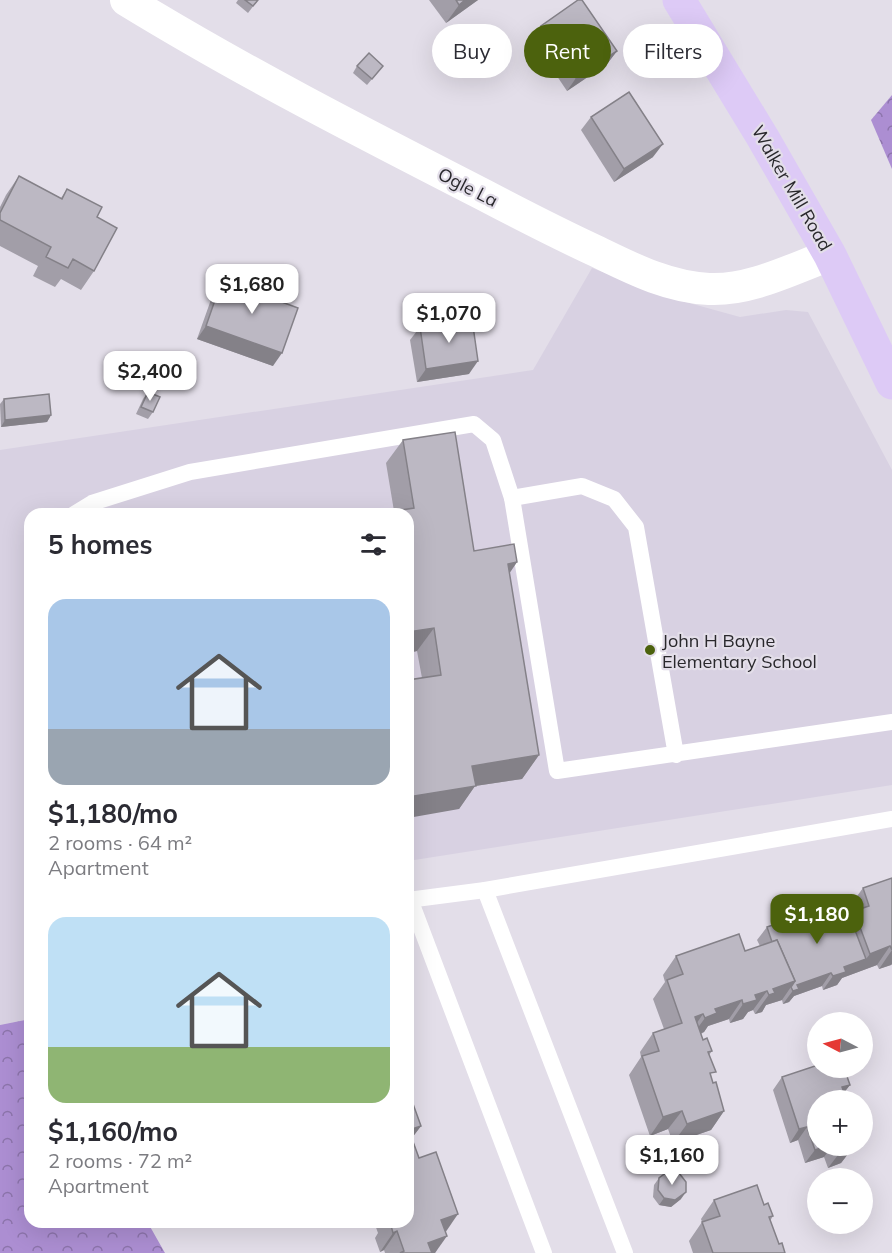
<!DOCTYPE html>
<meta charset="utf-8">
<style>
body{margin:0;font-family:Mulish,sans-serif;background:#f7f7f7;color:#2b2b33;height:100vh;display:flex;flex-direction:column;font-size:22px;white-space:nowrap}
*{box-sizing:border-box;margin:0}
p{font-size:20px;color:#7c7c81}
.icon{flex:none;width:33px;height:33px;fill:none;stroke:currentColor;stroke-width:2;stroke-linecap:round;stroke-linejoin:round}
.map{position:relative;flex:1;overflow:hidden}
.sheet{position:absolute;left:24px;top:508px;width:390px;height:720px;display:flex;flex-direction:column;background:#fff;border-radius:18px;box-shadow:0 6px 24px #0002}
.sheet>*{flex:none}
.top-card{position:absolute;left:432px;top:24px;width:369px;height:54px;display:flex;gap:12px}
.needle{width:39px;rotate:276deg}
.controls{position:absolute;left:807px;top:1012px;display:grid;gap:12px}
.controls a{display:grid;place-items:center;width:66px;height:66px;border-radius:50%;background:#fff;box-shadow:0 6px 24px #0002;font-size:30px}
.price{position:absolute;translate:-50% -51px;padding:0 14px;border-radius:12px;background:#fff;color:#222;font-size:20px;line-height:39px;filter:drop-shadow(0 2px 3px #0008)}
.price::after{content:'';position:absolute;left:50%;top:36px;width:18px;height:14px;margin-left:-9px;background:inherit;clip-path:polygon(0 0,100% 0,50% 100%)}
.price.selected{background:#4c620d;color:#fff}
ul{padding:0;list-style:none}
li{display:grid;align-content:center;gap:12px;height:318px;padding:0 24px}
li span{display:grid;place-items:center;height:186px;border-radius:18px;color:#555}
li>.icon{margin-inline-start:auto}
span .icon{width:108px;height:108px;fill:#fffc;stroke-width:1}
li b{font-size:26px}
h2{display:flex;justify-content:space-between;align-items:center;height:72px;padding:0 24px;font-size:26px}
.chip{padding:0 21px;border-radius:27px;background:#fff;box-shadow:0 6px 24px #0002;font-size:21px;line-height:54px}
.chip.selected{background:#4c620d;color:#fff}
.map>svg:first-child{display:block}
.built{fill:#d8d1e2}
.forest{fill:url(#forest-crowns)}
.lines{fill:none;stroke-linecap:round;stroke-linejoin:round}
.lane{stroke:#fff;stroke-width:16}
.street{stroke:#fff;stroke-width:32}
.primary{stroke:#ddcaf6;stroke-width:33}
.wall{fill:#a29ea8}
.shaded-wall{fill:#848188}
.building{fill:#bcb8c3;stroke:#848188;stroke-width:1.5}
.poi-dot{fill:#4c620d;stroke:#e3dee9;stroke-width:2}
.labels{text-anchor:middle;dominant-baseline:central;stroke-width:4.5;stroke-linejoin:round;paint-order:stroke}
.street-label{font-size:18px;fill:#29282c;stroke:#e3dee9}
.poi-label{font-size:18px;fill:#29282c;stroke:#e3dee9;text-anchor:start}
</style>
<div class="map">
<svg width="892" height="1253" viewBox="0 0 892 1253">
<defs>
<pattern id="forest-crowns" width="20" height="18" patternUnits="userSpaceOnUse" patternTransform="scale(1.5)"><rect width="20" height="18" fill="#ac8ed2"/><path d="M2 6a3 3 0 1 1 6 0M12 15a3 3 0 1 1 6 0" fill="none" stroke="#8c74ab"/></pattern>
</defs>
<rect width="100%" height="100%" fill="#e3dee9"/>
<path class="built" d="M 592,268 L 671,298 L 740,317 L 786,310 L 808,312 L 892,470 L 892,785 L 408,861 L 408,514 L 30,514 L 30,1019 L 0,1025 L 0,450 L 533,370 Z"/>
<g class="forest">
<path d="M 892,95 L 892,169 L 871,120 Z"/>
<path d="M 30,1019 L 30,1222 L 148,1223 L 165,1253 L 0,1253 L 0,1025 Z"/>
</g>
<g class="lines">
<g class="lane">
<path d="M 74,514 L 92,503 L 190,472 L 474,424 L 493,440 L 512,498"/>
<path d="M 676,755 L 636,527 L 614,499 L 582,486 L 512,498 L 557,771 L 892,722"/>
<path d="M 485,890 L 625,1253"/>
<path d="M 410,899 L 544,1253"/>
<path d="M 408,900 L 485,890 L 892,819"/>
</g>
<path class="street" d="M 126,0 C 242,71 363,133 484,195 C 522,215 559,234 598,252 C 633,269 668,287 709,289 C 750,291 792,269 830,255"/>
<path class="primary" d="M 679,0 L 763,138 L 830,255 L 892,383"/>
</g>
<g class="wall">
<path d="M 238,0 L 258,0 L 248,13 L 236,3 Z"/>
<path d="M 429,0 L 478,0 L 446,23 Z"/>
<path d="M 541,26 L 617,51 L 607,64 L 567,91 L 532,39 Z"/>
<path d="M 485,54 L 506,54 L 501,61 L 487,70 L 480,60 Z"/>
<path d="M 357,66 L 383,66 L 367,85 L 353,73 Z"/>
<path d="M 591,117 L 653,157 L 614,182 L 581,130 Z"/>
<path d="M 19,176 L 61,198 L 67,189 L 97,217 L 94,271 L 81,290 L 61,279 L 55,287 L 33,276 L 38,266 L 0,246 L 0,207 L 6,195 Z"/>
<path d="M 242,279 L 271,298 L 273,366 L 197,339 L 213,294 L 222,280 L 237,285 Z"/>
<path d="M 420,327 L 469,374 L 417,382 L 410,340 Z"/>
<path d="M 148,392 L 153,412 L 148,419 L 136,414 L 143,399 Z"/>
<path d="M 4,399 L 51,415 L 47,422 L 1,427 L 0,404 Z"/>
<path d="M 403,440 L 474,551 L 517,562 L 509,573 L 539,755 L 522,779 L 475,786 L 459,809 L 422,678 L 417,651 L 408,653 L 408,514 L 394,511 L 386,463 Z"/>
<path d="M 892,878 L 892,964 L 891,965 L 879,969 L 877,965 L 842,978 L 837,985 L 823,990 L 822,986 L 794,996 L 789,1002 L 783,1004 L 782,1000 L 766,1005 L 762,1012 L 755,1014 L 753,1010 L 748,1012 L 743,1019 L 730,1023 L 729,1019 L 708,1026 L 704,1032 L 701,1034 L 703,1040 L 712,1051 L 709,1055 L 711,1078 L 724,1111 L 711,1130 L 673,1143 L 668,1129 L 650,1136 L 629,1075 L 641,1057 L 640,1052 L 653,1033 L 664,1029 L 653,999 L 665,982 L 663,975 L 676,956 L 745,951 L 760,946 L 757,940 L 767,927 L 834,923 L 850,917 L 852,915 L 849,907 L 863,888 Z"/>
<path d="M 782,1077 L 850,1085 L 844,1092 L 818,1146 L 850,1146 L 851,1150 L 841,1163 L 828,1168 L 824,1157 L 805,1163 L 798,1140 L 790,1143 L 773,1090 Z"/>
<path d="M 408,1090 L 421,1126 L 412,1138 L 445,1232 L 435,1253 L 385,1253 L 384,1250 L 380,1252 L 375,1238 L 378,1233 L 374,1222 L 408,1222 Z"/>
<path d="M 659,1178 L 681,1199 L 671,1207 L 659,1205 L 653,1197 L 654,1185 Z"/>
<path d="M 714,1200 L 764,1205 L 773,1216 L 770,1221 L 779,1244 L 785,1253 L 693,1253 L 689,1241 L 702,1222 L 701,1219 Z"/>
</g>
<g class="shaded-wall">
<path d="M 465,0 L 478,0 L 446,23 L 459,5 Z"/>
<path d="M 617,51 L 607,64 L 567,91 L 576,78 Z"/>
<path d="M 506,54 L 501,61 L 487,70 L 492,63 Z"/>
<path d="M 663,144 L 653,157 L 614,182 L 624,169 Z"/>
<path d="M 206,326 L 282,353 L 273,366 L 197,339 Z"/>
<path d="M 478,361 L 469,374 L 417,382 L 426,369 Z"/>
<path d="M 51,415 L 47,422 L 1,427 L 5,420 Z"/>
<path d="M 517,562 L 501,586 L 508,564 Z"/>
<path d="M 434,628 L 417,651 L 408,653 L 408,632 Z"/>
<path d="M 539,755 L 522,779 L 475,786 L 459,809 L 408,818 L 408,797 L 472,766 Z"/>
<path d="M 890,946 L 877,965 L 842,978 L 837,985 L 823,990 L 833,976 L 844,967 L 866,959 L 870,954 Z"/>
<path d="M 892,950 L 892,964 L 891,965 L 879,969 Z"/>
<path d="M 831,973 L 822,986 L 794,996 L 789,1002 L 783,1004 L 797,985 Z"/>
<path d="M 795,981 L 782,1000 L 766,1005 L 762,1012 L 755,1014 L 773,989 Z"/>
<path d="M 767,991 L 753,1010 L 748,1012 L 743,1019 L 730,1023 L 743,1004 L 755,995 Z"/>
<path d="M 742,1000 L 729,1019 L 708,1026 L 704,1032 L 691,1037 L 705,1018 L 715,1009 Z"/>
<path d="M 703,1014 L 690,1033 L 695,1017 Z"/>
<path d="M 850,1085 L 840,1098 L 842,1087 Z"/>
<path d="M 682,1111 L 668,1129 L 650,1136 L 663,1117 Z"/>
<path d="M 724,1111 L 711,1130 L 673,1143 L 687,1124 Z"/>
<path d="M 421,1126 L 411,1139 L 408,1130 Z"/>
<path d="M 807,1127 L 798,1140 L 790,1143 L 799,1129 Z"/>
<path d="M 826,1146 L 832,1146 L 824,1157 L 805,1163 L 815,1150 Z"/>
<path d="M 851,1150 L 841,1163 L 828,1168 L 838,1155 Z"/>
<path d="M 686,1192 L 681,1199 L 671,1207 L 659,1205 L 664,1198 Z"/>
<path d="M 458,1214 L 445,1233 L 441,1220 Z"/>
<path d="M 397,1231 L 384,1250 L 380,1252 L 393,1233 Z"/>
<path d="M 447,1236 L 435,1253 L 421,1253 L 428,1243 Z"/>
</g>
<g class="building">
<path d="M 245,0 L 258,0 L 253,6 Z"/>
<path d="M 456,0 L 465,0 L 459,5 Z"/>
<path d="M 578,0 L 582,0 L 617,51 L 576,78 L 541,26 Z"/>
<path d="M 499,44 L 506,54 L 492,63 L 485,54 Z"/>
<path d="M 369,53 L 383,66 L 372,79 L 357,66 Z"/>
<path d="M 629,92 L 663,144 L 624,169 L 591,117 Z"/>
<path d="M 19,176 L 62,199 L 67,189 L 102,207 L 97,217 L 117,228 L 94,271 L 73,259 L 68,268 L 46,257 L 51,247 L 0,220 L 0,213 Z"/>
<path d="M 242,279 L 273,290 L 271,298 L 298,308 L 282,353 L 206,326 L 222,280 L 239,286 Z"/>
<path d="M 472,319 L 478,361 L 426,369 L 420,327 Z"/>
<path d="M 148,392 L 160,397 L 153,412 L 141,407 Z"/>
<path d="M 49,394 L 51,415 L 5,420 L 4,399 Z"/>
<path d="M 455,432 L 474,551 L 514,544 L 517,562 L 508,564 L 539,755 L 472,766 L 476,786 L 408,797 L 408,680 L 441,675 L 434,628 L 408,632 L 408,514 L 374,514 L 414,508 L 403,440 Z"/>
<path d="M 892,878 L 892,950 L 890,946 L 870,954 L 854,911 L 869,906 L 863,888 Z"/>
<path d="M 828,906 L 834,923 L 850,917 L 866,959 L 844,967 L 846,972 L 833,976 L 831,973 L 797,985 L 799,989 L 793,991 L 791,987 L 795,981 L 777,940 L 772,942 L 767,927 Z"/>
<path d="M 739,934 L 745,951 L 777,940 L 795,981 L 773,989 L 775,993 L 769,995 L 767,991 L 755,995 L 757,1000 L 743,1004 L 742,1000 L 715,1009 L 717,1013 L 705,1018 L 703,1014 L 695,1017 L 703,1040 L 707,1038 L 712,1051 L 708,1052 L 716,1072 L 710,1073 L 713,1083 L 716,1082 L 724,1111 L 687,1124 L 682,1111 L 663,1117 L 642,1056 L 659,1051 L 653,1033 L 682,1023 L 667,980 L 683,974 L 676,956 Z"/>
<path d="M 818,1065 L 818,1068 L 844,1068 L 850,1085 L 842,1087 L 847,1101 L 818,1101 L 818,1146 L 826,1146 L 815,1150 L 807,1127 L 799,1129 L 782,1077 Z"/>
<path d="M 408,1090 L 421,1126 L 409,1130 L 408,1128 Z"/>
<path d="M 408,1128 L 419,1158 L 436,1152 L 458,1214 L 441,1220 L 447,1236 L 428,1243 L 432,1253 L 400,1253 L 404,1251 L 397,1231 L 393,1233 L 390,1222 L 408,1222 Z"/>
<path d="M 835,1146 L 850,1146 L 851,1150 L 838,1155 Z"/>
<path d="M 667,1172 L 679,1173 L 686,1182 L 686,1192 L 675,1200 L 664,1198 L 658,1190 L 659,1178 Z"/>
<path d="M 757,1185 L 764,1205 L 768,1203 L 773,1216 L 769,1217 L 779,1244 L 782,1243 L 785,1253 L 713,1253 L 702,1222 L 720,1216 L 714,1200 Z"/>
</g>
<circle class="poi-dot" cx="650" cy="650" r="6"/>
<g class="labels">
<g class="street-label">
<text transform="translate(468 187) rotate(27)">Ogle La</text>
<text transform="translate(792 188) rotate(60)">Walker Mill Road</text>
</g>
<g class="poi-label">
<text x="662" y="640">John H Bayne<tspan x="662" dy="21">Elementary School</tspan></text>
</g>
</g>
</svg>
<div class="controls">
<a><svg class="needle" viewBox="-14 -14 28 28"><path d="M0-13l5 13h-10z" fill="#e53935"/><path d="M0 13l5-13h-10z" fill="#7c7c81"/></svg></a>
<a>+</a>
<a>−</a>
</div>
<b class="price" style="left:252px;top:315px">$1,680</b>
<b class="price" style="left:449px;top:344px">$1,070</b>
<b class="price" style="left:150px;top:402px">$2,400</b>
<b class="price selected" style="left:817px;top:945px">$1,180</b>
<b class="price" style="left:672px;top:1186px">$1,160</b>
<div class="top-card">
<a class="chip">Buy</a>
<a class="chip selected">Rent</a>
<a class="chip">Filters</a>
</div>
<section class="sheet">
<h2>5 homes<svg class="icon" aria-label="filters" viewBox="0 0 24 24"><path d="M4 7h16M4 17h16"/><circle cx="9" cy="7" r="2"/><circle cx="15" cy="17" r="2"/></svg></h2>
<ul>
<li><span style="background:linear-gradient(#a9c7e8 70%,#9aa5b1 0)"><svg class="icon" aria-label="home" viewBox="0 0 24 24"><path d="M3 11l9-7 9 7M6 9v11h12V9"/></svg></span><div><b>$1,180/mo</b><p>2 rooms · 64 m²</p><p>Apartment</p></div></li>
<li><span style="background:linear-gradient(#bfe0f5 70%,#8fb573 0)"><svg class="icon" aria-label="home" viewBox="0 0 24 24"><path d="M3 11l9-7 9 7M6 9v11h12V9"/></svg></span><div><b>$1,160/mo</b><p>2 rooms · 72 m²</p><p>Apartment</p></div></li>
</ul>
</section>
</div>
